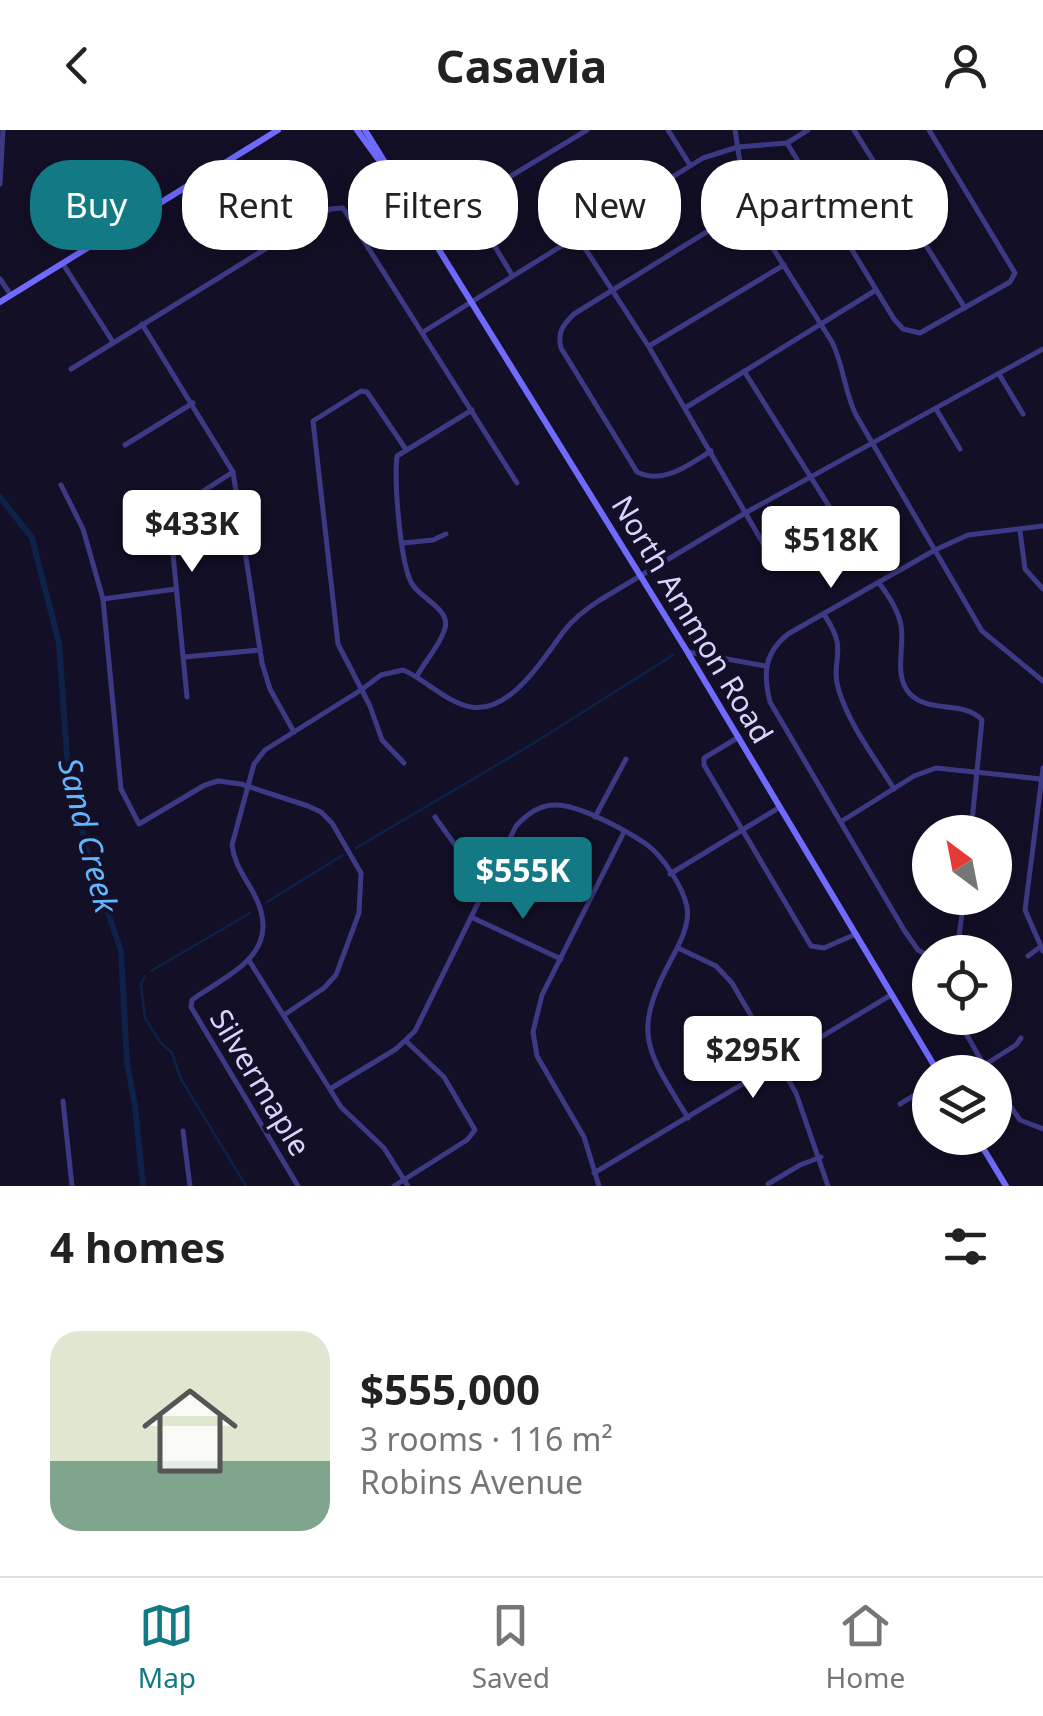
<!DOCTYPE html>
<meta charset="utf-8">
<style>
body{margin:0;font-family:"Noto Sans",sans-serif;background:#f6f6f6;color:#222;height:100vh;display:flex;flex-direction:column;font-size:38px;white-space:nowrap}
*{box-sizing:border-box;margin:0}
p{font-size:32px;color:#767676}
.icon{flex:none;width:55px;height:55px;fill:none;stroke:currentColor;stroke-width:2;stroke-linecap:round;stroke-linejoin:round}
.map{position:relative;height:1056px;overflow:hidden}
.sheet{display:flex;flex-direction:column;background:#fff;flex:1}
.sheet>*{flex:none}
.top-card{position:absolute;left:30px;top:30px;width:985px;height:90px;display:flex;gap:20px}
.needle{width:65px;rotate:328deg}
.fabs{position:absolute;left:912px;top:685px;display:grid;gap:20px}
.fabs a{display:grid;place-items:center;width:100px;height:100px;border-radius:50%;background:#fff;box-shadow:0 5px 25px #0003;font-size:50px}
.price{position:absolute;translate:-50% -85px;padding:0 22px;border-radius:10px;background:#fff;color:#222;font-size:32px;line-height:65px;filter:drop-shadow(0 2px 5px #0008)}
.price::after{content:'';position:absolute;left:50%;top:60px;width:30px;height:22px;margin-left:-15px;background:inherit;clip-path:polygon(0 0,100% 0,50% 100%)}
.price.current{background:#137a85;color:#fff}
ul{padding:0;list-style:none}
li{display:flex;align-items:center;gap:30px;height:250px;padding:0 50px}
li+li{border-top:2px solid #e0e0e0}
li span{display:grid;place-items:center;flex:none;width:280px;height:200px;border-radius:30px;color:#555}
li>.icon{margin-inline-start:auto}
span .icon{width:120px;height:120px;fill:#fffc;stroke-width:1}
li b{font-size:42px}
h2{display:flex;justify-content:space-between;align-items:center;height:120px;padding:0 50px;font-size:42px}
.chip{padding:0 35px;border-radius:40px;background:#fff;box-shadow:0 5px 25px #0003;font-size:35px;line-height:90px}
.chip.current{background:#137a85;color:#fff}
header{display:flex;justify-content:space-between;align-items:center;height:130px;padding:0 50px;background:#fff;font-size:45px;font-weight:700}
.tab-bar{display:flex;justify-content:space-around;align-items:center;height:140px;border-top:2px solid #e0e0e0;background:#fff;font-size:28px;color:#767676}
.tab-bar a{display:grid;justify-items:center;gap:5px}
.tab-bar .current{color:#137a85}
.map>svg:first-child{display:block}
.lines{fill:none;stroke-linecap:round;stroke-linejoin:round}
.stream{stroke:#0c2248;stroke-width:2.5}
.canal{stroke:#0c2248;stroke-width:6}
.minor{stroke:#3d3a85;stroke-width:5}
.secondary{stroke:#6f6bff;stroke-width:6}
.labels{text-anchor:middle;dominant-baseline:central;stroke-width:8;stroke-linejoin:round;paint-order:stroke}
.street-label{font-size:30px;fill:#d9d4ff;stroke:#130f26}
.water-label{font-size:32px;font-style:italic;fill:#62b6ff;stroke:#130f26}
</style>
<header><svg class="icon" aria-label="back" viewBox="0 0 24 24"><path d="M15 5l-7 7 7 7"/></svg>Casavia<svg class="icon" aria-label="person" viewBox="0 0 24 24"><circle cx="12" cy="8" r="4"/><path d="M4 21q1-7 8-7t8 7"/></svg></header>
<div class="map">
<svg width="1043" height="1056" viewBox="0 0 1043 1056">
<rect width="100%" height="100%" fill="#130f26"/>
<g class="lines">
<g class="stream">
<path d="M 356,718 L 534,613 L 673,525"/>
<path d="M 267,772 L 343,725"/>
<path d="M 151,841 L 250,783"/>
<path d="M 145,846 L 141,854 L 145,888 L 160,912 L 172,923 L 181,949 L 246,1056"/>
</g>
<path class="canal" d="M 0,367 L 32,408 L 59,513 L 67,627 L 86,717 L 121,821 L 127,933 L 135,975 L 143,1056"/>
<g class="minor">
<path d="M 668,0 L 690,35"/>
<path d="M 735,0 L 747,77 L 832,212 C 844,236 844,261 856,285 L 982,501 L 1043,551"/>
<path d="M 854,0 L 965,178"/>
<path d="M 787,13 L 894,189 L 903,199 L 920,203 L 1010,152 L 1015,143 L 929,0"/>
<path d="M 0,54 L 3,0"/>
<path d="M 468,72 L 512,145"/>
<path d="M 425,98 L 587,0"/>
<path d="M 577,106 L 649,217 L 771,427"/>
<path d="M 63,134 L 113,212"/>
<path d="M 0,149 L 11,165"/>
<path d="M 142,194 L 233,342 L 262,533 L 270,559 L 294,602"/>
<path d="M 423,202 L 703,28 L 738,17 L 787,13 L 808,0"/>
<path d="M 649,216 L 784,135"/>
<path d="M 71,239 L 330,79 L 343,78 L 517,353"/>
<path d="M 744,241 L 839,392"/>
<path d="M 999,244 L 1023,284"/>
<path d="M 685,278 L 876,160"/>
<path d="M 936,279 L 960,319"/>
<path d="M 125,315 L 193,273"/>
<path d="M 711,321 C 688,335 664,355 637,342 L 561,218 C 557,202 563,195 574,184 L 747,77"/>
<path d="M 61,355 L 83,399 L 103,469 L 121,659 L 139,694 L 205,655 L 218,651 L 241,654 L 308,676 L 321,682 L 332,693 L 361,743 L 359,783 L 336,845 L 324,858 L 284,885"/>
<path d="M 1020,401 L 1025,439 L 1043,459"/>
<path d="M 403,413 L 433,410 L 446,404"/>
<path d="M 879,453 C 889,466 898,480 901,495 C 905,517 893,546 910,564 C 930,584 964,570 982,590 L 971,702"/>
<path d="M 103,469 L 176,459"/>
<path d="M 825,486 C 850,523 829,529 839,561 C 850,596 875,628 894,659"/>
<path d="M 688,522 L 765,536"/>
<path d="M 184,527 L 260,520"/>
<path d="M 417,546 C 425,531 441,514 445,498 C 451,478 416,467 410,450 C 400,426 394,352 397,326 L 472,280"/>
<path d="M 187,567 L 169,383 L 233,342"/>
<path d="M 739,607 L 704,628 L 704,635 L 811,816 L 824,818 L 856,804"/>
<path d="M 404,633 L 382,610 L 370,576 L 338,514 L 313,291 L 361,261 L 367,262 L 405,318"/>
<path d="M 1043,638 L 1025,780 L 1043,821"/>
<path d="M 435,687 L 455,715 L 493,742"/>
<path d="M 595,687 L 626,629"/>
<path d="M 842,691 L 914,646 L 936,638 L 1041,649"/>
<path d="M 670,744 L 780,677"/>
<path d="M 471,787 L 561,829"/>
<path d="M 678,818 L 716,836 L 732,853 L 796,963 L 828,1056"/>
<path d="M 957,822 L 964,768"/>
<path d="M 1028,826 L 1040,817"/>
<path d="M 930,827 L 918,820 L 904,800 L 770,572 C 763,544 764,523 788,504 L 935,420 L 968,405 L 1043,396"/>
<path d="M 250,832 L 341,977 L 384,1018 L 408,1056"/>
<path d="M 957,888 L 988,942"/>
<path d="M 986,934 L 1016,915 L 1021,908"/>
<path d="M 995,954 L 1020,990 L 1043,999"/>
<path d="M 330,959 L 396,919 L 415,901 L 516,696 C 526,685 540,675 555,675 C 578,674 627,701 646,714 C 663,726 683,757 687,777 C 690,794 680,813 672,828 C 631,904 646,919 688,988"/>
<path d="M 63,971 L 72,1056"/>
<path d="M 900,974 L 930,956"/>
<path d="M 183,1001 L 190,1056"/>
<path d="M 594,1043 L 891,865"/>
<path d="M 768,1054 L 800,1035 L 821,1027"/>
<path d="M 298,1056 L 191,877 L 192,870 L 199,865 C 237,840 283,819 254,764 C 245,747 234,734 232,715 L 254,634 L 265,620 L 361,560 L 381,545 L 403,540 C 425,549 447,573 471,577 C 511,584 545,526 564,501 C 574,488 586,479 600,470 L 747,382 L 1043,219"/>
<path d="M 394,1056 L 467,1010 L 475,1000 L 444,947 L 406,911"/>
<path d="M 599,1056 L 584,1007 L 537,926 L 533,902 L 542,865 L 624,702"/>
</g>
<g class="secondary">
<path d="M 357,0 L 394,51"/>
<path d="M 365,0 L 685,518 L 938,942"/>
<path d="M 0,172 L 278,0"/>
<path d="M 977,1008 L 1006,1056"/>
</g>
</g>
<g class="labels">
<g class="street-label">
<text transform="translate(693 489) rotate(59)">North Ammon Road</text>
<text transform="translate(261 952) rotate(59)">Silvermaple</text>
</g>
<g class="water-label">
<text transform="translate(89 705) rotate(76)">Sand Creek</text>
</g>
</g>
</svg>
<div class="fabs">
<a><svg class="needle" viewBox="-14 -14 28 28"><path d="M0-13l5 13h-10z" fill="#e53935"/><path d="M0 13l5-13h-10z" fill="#767676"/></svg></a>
<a><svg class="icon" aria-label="locate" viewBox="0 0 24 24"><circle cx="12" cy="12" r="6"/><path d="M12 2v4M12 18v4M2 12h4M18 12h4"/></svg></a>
<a><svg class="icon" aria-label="layers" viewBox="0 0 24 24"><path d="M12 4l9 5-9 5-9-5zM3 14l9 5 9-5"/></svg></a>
</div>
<b class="price" style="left:192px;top:445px">$433K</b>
<b class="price" style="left:831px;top:461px">$518K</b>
<b class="price current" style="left:523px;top:792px">$555K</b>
<b class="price" style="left:753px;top:971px">$295K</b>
<div class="top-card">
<a class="chip current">Buy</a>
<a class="chip">Rent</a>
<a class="chip">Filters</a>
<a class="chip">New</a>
<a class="chip">Apartment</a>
</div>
</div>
<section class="sheet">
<h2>4 homes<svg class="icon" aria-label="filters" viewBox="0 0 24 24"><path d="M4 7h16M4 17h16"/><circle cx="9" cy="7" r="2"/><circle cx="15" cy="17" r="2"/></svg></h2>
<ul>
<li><span style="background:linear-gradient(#dfe7d0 65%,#7fa58c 0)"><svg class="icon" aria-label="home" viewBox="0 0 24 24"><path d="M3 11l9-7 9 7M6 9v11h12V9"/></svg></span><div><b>$555,000</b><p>3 rooms · 116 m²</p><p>Robins Avenue</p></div></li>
</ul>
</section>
<nav class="tab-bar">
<a class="current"><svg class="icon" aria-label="map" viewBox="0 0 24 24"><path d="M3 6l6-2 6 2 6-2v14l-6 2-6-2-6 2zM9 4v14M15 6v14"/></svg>Map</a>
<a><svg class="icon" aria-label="saved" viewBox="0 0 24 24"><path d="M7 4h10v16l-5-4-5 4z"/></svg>Saved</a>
<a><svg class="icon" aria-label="home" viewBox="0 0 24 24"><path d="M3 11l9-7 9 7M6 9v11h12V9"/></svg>Home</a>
</nav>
